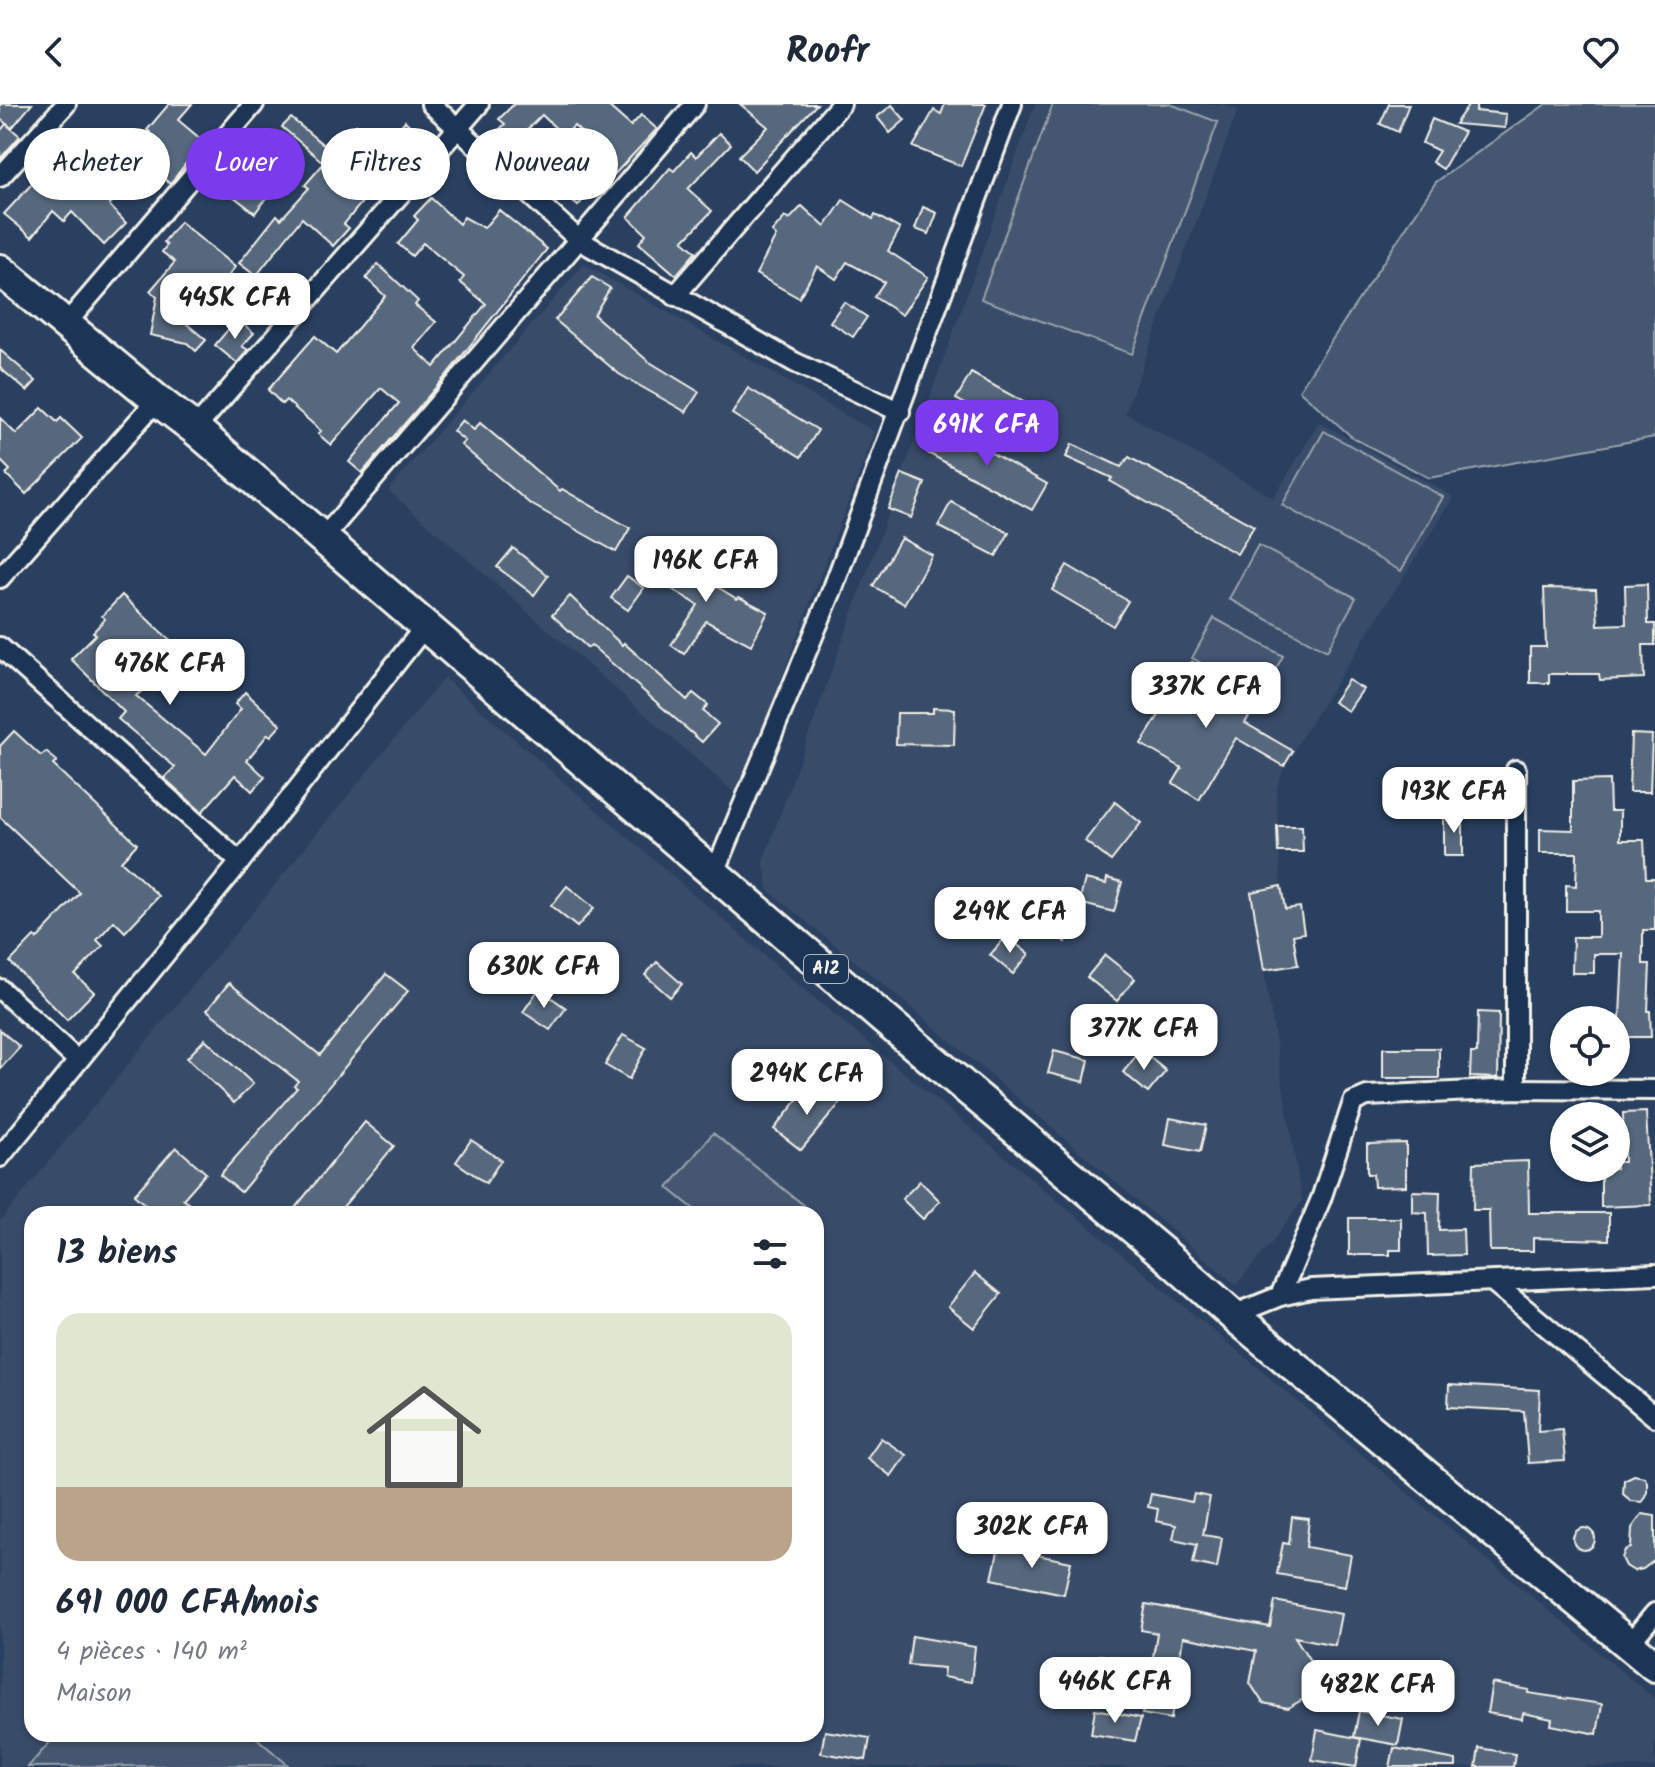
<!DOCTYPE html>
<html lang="fr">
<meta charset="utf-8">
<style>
body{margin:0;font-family:Kalam,sans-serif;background:#f6f6f7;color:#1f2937;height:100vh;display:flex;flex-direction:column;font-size:30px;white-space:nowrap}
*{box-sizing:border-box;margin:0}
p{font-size:26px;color:#747a83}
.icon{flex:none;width:44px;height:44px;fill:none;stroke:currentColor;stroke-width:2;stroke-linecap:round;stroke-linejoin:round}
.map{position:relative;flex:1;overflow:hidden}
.sheet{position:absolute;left:24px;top:1102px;width:800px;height:536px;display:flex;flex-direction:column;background:#fff;border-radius:24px;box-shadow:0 2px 6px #0004}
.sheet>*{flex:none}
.guide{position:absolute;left:24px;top:24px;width:800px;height:72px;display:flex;gap:16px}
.tools{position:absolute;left:1550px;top:902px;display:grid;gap:16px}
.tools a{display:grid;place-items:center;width:80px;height:80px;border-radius:50%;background:#fff;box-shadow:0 2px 6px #0004;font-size:40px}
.price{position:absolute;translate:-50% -68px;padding:0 18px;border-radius:16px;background:#fff;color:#222;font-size:26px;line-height:52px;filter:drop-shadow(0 2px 4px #0008)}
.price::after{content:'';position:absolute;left:50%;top:48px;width:24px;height:18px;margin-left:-12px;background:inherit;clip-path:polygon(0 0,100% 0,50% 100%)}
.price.active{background:#7c3aed;color:#fff}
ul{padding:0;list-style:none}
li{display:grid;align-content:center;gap:16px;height:424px;padding:0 32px}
li span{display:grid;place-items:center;height:248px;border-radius:24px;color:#555}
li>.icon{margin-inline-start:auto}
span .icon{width:144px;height:144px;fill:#fffc;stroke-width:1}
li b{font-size:34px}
h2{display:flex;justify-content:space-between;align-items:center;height:96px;padding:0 32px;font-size:34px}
.pill{padding:0 28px;border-radius:36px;background:#fff;box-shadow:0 2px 6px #0004;font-size:28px;line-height:72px}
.pill.active{background:#7c3aed;color:#fff}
header{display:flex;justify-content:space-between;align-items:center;height:104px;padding:0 32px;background:#fff;font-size:36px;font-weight:800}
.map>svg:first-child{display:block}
.built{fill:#374c69;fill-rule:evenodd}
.green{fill:#445771;stroke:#9ca4ac;stroke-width:2}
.building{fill:#56677d;stroke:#f4f1e8;stroke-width:2}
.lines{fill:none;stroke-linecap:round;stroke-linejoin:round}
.minor-casing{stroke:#f4f1e8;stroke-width:24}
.primary-casing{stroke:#f4f1e8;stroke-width:36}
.minor{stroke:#1d3557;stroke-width:18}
.primary{stroke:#1d3557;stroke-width:30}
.labels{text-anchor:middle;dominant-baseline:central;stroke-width:8;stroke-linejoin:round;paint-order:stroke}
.shield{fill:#1d3557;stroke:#b4b9bc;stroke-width:2}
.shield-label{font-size:18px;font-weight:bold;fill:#f4f1e8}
</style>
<header><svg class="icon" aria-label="back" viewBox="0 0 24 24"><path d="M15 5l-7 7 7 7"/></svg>Roofr<svg class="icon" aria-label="heart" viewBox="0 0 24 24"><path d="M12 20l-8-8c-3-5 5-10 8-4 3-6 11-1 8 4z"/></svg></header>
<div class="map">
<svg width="1655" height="1663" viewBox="0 0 1655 1663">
<rect width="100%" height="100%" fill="#2a4060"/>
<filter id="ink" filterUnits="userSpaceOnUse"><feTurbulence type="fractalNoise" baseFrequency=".0125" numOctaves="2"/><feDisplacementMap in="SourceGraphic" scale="16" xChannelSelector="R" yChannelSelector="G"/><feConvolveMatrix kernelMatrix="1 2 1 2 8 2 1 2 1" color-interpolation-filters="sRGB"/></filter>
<g filter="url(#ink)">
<g class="built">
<path d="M 1035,0 L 1224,0 L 1238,6 L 1125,309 L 1274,394 L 1319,318 L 1454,393 L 1293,647 L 1284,662 L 1276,686 L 1281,782 L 1251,788 L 1302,1097 L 1274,1136 L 1236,1181 L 901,895 L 769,787 L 763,758 Z"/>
<path d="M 584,160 L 875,328 L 737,691 L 388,386 Z"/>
<path d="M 444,574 L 794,877 L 1655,1595 L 1655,1663 L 0,1663 L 0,1117 ZM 32,1110 L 816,1110 L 816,1630 L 32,1630 Z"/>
</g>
<g class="green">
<path d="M 1053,0 L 1170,0 L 1218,18 L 1132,250 L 981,195 Z"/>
<path d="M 1546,0 L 1655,0 L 1655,333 L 1429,374 L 1353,334 L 1299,286 L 1436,78 Z"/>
<path d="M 1324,327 L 1443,393 L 1401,467 L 1282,401 Z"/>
<path d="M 1258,441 L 1356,494 L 1327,547 L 1229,495 Z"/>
<path d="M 1214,514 L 1283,552 L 1261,592 L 1192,554 Z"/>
<path d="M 713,1029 L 810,1106 L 807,1110 L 700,1110 L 668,1084 Z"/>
<path d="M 57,1630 L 252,1630 L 288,1661 L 28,1663 Z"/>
</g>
<g class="building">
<path d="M 0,0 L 32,0 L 12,24 L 0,15 Z"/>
<path d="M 169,0 L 192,0 L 178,16 L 203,37 L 170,80 L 163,74 L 152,87 L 135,74 L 109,101 L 126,119 L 104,141 L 72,108 L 64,117 L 53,107 L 32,133 L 4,110 L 41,70 L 48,76 L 54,72 L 83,36 L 120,62 L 150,28 L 147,26 Z"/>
<path d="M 514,0 L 606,0 L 631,22 L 641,11 L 657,25 L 611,74 L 608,71 L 597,84 L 594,82 L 578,102 L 550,79 L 566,63 L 573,68 L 595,41 L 574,22 L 564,32 L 542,11 L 514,39 L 500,25 L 505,20 L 499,15 Z"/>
<path d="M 740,0 L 817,0 L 754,67 L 739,52 L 768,23 Z"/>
<path d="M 945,0 L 986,0 L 961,62 L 913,43 L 934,6 L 941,10 Z"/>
<path d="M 1389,0 L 1409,0 L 1398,28 L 1380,20 Z"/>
<path d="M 1469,0 L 1476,0 L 1476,7 L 1506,10 L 1505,24 L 1455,20 Z"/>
<path d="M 892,1 L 905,16 L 890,29 L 877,13 Z"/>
<path d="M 291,14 L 332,48 L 356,21 L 382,43 L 405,17 L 420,31 L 399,53 L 344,120 L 349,124 L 333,142 L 302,114 L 256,172 L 239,159 L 277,111 L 281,115 L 309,84 L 305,81 L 324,59 L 282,23 Z"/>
<path d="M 1432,15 L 1464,28 L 1443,65 L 1432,58 L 1439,47 L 1422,39 Z"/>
<path d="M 6,20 L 20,32 L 0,55 L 0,27 Z"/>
<path d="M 719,29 L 731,40 L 688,85 L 712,107 L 683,137 L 696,148 L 676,171 L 639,139 L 646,130 L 628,113 L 670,64 L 674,67 L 691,48 L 696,53 Z"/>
<path d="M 256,52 L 282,72 L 255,109 L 233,92 L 250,69 L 246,66 Z"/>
<path d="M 431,94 L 459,120 L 464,113 L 484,124 L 499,106 L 547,145 L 445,273 L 362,369 L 349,358 L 399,299 L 381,284 L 331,341 L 318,330 L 321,327 L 286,296 L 282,300 L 268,286 L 315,232 L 336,250 L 385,192 L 366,174 L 378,160 L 418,197 L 415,201 L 436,218 L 414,244 L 434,263 L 486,200 L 460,178 L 464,173 L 423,139 L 412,152 L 398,140 L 418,116 L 414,112 Z"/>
<path d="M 843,96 L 873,115 L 875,111 L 900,125 L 888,147 L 928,173 L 902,211 L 874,193 L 884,178 L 847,158 L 836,175 L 817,162 L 799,194 L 756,170 L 776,132 L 772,128 L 785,113 L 789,116 L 802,102 L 825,123 Z"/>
<path d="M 923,103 L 937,109 L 929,130 L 915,125 Z"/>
<path d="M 180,118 L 235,163 L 217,187 L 214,185 L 187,220 L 206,236 L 196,247 L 187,239 L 150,231 L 157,193 L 150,187 L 175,158 L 162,148 L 167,141 L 164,138 Z"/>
<path d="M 592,173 L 610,184 L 594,211 L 648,257 L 699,288 L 686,308 L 619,270 L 555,216 Z"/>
<path d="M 844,198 L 867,213 L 853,233 L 830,218 Z"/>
<path d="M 237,215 L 254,229 L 242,242 L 248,246 L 237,259 L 215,241 Z"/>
<path d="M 0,246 L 36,277 L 27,287 L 0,264 Z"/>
<path d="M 971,269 L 1049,312 L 1035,338 L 956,295 Z"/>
<path d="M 748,284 L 818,326 L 801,353 L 732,310 Z"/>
<path d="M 42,304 L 57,318 L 61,314 L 82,334 L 26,390 L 6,370 L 10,366 L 0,356 L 0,314 L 16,330 Z"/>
<path d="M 462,316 L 474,326 L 480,319 L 560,387 L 562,385 L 630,424 L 616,448 L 529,399 L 461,341 L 465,337 L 453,327 Z"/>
<path d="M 943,322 L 1047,380 L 1032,406 L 928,349 Z"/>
<path d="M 1072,340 L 1121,363 L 1129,353 L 1254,422 L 1237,450 L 1110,377 L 1112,374 L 1066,353 Z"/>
<path d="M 902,370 L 925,379 L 911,414 L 888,405 Z"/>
<path d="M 951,398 L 1009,429 L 996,452 L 938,422 Z"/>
<path d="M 901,434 L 932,451 L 904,500 L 873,482 Z"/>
<path d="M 513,444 L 548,472 L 534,491 L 497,463 Z"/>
<path d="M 658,446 L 737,495 L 739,493 L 768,508 L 751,541 L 706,517 L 684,550 L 671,541 L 698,501 L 644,468 Z"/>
<path d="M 1067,461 L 1128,497 L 1113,522 L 1052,486 Z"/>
<path d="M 627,472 L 644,484 L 628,506 L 611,494 Z"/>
<path d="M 1647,480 L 1648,520 L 1655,520 L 1655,541 L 1643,541 L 1644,574 L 1600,576 L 1599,570 L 1549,570 L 1549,579 L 1530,579 L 1530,543 L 1546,543 L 1544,484 L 1596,485 L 1598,521 L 1626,520 L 1625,481 Z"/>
<path d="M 122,491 L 180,546 L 170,557 L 167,553 L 141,580 L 145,584 L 136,592 L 206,650 L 241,605 L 235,600 L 245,588 L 281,621 L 271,632 L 268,630 L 247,656 L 265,673 L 252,687 L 235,671 L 202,708 L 164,674 L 175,663 L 118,615 L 124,608 L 71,555 L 96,530 L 93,528 L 105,515 L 102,512 Z"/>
<path d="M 570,492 L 622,541 L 624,539 L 687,596 L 693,589 L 708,601 L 703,607 L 718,620 L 702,638 L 591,541 L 588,544 L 552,511 Z"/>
<path d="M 1192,558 L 1230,586 L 1232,583 L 1258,597 L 1245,619 L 1293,647 L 1284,662 L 1236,634 L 1199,696 L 1173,679 L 1182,664 L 1141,640 Z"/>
<path d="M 1348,576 L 1363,585 L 1348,607 L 1333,598 Z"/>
<path d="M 933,604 L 955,605 L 954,641 L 896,640 L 897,609 L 933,609 Z"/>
<path d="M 14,627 L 41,652 L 46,648 L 57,657 L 53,661 L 137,740 L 121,757 L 159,792 L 125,828 L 114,817 L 97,836 L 103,842 L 75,871 L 94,888 L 67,916 L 10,858 L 34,833 L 37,835 L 80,789 L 0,713 L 0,642 Z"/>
<path d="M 1631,630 L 1652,631 L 1650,688 L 1629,688 Z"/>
<path d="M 1609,676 L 1610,707 L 1620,707 L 1620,736 L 1644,736 L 1646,774 L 1655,774 L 1655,826 L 1643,826 L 1643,860 L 1650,860 L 1648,907 L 1650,907 L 1651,933 L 1619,933 L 1623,850 L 1594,850 L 1594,869 L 1572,869 L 1573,833 L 1598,833 L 1598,807 L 1566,807 L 1566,781 L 1576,782 L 1577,749 L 1540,749 L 1540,725 L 1573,726 L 1573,677 Z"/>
<path d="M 1115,698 L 1141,719 L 1111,757 L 1085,737 Z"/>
<rect x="1444" y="710" width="19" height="42"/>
<path d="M 1277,722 L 1302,722 L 1303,748 L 1278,748 Z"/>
<path d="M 1107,774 L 1122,778 L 1114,808 L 1079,799 L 1085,775 L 1106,780 Z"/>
<path d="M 567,782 L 594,804 L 577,823 L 551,802 Z"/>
<path d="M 1281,782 L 1285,805 L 1300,803 L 1304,829 L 1293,831 L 1298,861 L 1264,866 L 1251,788 Z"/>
<path d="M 1062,811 L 1077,824 L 1065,838 L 1050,825 Z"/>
<path d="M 1010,835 L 1029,850 L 1013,870 L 990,851 L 1003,836 L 1007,839 Z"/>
<path d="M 1105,851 L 1135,875 L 1117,897 L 1087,873 Z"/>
<path d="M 657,858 L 682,880 L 670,893 L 645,871 Z"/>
<path d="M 386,870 L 408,887 L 241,1088 L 220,1071 L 297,984 L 294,982 L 298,977 L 207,906 L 229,879 L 320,951 Z"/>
<path d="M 539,885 L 566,904 L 550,926 L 523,908 Z"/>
<path d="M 1478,908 L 1499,909 L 1498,974 L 1470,973 L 1471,949 L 1477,949 Z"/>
<path d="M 0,926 L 20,943 L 0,965 Z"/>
<path d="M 623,931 L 646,944 L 629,975 L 605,961 Z"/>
<path d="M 205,935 L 253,980 L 234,999 L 187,954 Z"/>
<rect x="1383" y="944" width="56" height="30"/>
<path d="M 1141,946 L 1166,967 L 1148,989 L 1123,968 Z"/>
<path d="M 1054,947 L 1089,956 L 1084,978 L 1048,969 Z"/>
<path d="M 808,983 L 825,997 L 831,989 L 842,997 L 801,1046 L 774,1025 Z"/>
<path d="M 1646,1008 L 1651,1101 L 1601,1103 L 1601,1064 L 1616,1064 L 1616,1058 L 1624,1058 L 1623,1009 Z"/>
<path d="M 1170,1014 L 1206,1021 L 1200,1048 L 1165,1041 Z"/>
<path d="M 365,1018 L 394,1042 L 337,1110 L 290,1110 Z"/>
<path d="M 471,1036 L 501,1056 L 486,1079 L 456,1058 Z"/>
<path d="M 1406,1039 L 1406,1082 L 1374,1083 L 1373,1070 L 1367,1070 L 1367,1040 Z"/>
<path d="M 176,1043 L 206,1069 L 183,1095 L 201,1110 L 156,1110 L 134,1091 Z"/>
<path d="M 1528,1057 L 1529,1109 L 1609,1109 L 1609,1136 L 1533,1134 L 1533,1147 L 1490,1147 L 1489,1106 L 1473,1106 L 1474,1059 Z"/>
<path d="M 920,1077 L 940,1097 L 923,1115 L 902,1095 Z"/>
<path d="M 1412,1087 L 1440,1088 L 1439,1126 L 1463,1125 L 1464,1151 L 1428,1152 L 1427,1109 L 1412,1108 Z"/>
<path d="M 1349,1114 L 1401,1114 L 1401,1146 L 1390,1146 L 1390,1151 L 1349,1151 Z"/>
<path d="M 975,1169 L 1001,1190 L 974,1224 L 948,1203 Z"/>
<path d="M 1449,1281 L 1540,1286 L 1538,1327 L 1562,1325 L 1565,1357 L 1528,1359 L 1524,1307 L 1448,1303 Z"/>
<path d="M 881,1334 L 906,1351 L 891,1372 L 867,1354 Z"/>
<path d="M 1634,1371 L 1644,1373 L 1647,1378 L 1647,1388 L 1642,1398 L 1631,1397 L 1623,1390 L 1624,1376 Z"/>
<path d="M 1151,1390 L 1192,1398 L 1194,1390 L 1210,1393 L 1203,1431 L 1222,1434 L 1217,1464 L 1193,1459 L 1197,1440 L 1173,1435 L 1176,1421 L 1156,1417 L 1158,1405 L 1148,1403 Z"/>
<path d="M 1642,1410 L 1655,1412 L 1655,1456 L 1643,1465 L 1634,1467 L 1626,1462 L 1622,1454 L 1625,1446 L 1631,1444 L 1632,1424 Z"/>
<path d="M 1292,1413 L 1309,1415 L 1306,1443 L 1351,1451 L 1345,1482 L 1277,1470 L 1283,1439 L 1289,1440 Z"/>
<circle cx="1584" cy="1435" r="11"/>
<path d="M 999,1443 L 1071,1458 L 1064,1490 L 992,1475 Z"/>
<path d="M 1275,1497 L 1341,1510 L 1335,1541 L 1295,1533 L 1316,1566 L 1310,1591 L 1288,1604 L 1263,1599 L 1250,1579 L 1256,1547 L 1183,1533 L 1171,1615 L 1142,1610 L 1146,1585 L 1095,1578 L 1099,1551 L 1152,1559 L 1157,1529 L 1141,1526 L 1146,1500 L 1270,1523 Z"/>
<path d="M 912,1532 L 975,1543 L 971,1578 L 943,1573 L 944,1564 L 908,1561 Z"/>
<path d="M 1492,1579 L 1529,1586 L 1528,1589 L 1602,1600 L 1597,1630 L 1551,1621 L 1552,1615 L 1523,1609 L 1522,1615 L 1487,1609 Z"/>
<path d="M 1095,1605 L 1141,1614 L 1135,1637 L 1091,1630 Z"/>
<path d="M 1359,1607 L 1403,1615 L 1398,1641 L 1354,1633 Z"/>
<path d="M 1317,1626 L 1361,1635 L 1356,1663 L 1312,1656 Z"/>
<path d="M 825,1627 L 870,1634 L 866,1656 L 821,1649 Z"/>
<path d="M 1394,1644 L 1456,1656 L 1456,1663 L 1390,1663 Z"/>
<path d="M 1479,1644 L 1515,1650 L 1513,1663 L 1476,1663 Z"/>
</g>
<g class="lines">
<defs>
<g id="minor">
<path d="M 431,0 L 579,136 L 794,258 L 900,308"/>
<path d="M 0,73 L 66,0"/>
<path d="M 675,192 L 841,0"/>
<path d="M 66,220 L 254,0"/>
<path d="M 195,325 L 479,0"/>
<path d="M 323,434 L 695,0"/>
<path d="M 0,474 L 157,296"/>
<path d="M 0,543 L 240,758"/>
<path d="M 1516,666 L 1516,985"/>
<path d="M 714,771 L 833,484 L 1012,0"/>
<path d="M 0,885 L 78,957"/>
<path d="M 0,1053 L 240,758 L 426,521"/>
<path d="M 1493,1178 L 1655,1313"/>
<path d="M 1280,1192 L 1321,1095 L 1353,998 L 1367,992 L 1516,985 L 1655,986"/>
<path d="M 1233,1211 L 1280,1192 L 1311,1185 L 1655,1170"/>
<path d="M 1628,1541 L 1655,1509"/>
</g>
<path id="primary" d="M 0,166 L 157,296 L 195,325 L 884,915 L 1164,1150 L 1233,1211 L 1655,1562"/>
</defs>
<use href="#minor" class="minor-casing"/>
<use href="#primary" class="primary-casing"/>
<use href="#minor" class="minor"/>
<use href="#primary" class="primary"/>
</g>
</g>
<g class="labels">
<rect class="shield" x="804" y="851" width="44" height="28" rx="6"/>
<g class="shield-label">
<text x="826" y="865">A12</text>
</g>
</g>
</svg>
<div class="tools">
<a><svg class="icon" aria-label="locate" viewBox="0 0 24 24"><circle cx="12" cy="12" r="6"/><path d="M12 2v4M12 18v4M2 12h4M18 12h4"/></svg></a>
<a><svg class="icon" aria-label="layers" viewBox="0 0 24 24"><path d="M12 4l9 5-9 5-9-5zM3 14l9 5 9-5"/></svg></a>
</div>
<b class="price" style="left:235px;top:237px">445K CFA</b>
<b class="price active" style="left:987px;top:364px">691K CFA</b>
<b class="price" style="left:706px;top:500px">196K CFA</b>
<b class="price" style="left:170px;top:603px">476K CFA</b>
<b class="price" style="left:1206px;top:626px">337K CFA</b>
<b class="price" style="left:1454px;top:731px">193K CFA</b>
<b class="price" style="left:1010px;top:851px">249K CFA</b>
<b class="price" style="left:544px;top:906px">630K CFA</b>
<b class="price" style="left:1144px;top:968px">377K CFA</b>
<b class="price" style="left:807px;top:1013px">294K CFA</b>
<b class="price" style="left:1032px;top:1466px">302K CFA</b>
<b class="price" style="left:1115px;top:1621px">446K CFA</b>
<b class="price" style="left:1378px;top:1624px">482K CFA</b>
<div class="guide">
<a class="pill">Acheter</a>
<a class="pill active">Louer</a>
<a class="pill">Filtres</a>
<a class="pill">Nouveau</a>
</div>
<section class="sheet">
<h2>13 biens<svg class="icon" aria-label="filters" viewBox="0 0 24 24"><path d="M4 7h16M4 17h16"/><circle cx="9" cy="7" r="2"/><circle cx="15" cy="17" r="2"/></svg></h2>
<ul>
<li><span style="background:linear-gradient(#dfe7d0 70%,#b9a48a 0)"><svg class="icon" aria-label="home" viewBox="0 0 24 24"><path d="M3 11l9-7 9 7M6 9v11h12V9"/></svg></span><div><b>691 000 CFA/mois</b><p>4 pièces · 140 m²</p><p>Maison</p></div></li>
</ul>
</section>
</div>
